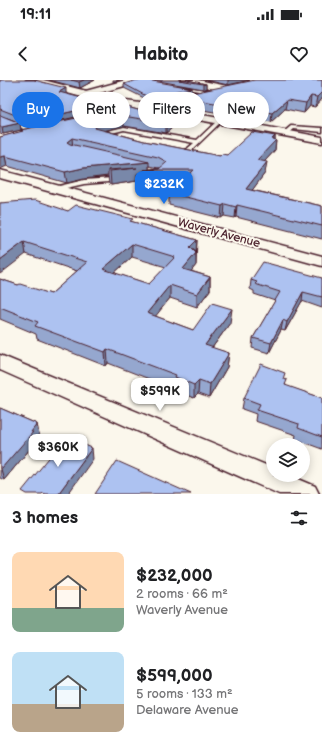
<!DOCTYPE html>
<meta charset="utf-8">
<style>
body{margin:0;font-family:"Balsamiq Sans",sans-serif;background:#f2f2f2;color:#202124;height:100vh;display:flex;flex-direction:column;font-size:15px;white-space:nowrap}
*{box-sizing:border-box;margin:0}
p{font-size:13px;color:#757577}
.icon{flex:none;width:22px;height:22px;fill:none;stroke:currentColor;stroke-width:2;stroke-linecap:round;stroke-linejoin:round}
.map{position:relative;height:414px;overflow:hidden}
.side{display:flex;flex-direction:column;background:#fff;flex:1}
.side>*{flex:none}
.banner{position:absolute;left:12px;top:12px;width:298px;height:36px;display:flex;gap:8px}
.fabs{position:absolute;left:266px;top:358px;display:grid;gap:8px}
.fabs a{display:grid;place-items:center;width:44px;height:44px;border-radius:50%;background:#fff;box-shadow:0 2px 10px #0003;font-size:20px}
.price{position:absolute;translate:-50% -34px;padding:0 9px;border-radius:8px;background:#fff;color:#222;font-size:13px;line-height:26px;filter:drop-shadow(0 1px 2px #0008)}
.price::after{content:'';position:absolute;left:50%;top:24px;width:12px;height:9px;margin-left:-6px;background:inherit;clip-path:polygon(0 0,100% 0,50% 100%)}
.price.on{background:#1a73e8;color:#fff}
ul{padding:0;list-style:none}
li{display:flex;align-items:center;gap:12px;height:100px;padding:0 12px}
li span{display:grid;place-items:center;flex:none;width:112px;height:80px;border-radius:8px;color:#555}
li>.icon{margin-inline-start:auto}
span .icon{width:48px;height:48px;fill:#fffc;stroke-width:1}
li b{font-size:17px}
h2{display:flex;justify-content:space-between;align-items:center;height:48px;padding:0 12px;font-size:17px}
.chip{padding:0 14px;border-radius:18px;background:#fff;box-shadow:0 2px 10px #0003;font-size:14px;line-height:36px}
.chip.on{background:#1a73e8;color:#fff}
.status{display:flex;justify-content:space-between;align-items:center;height:28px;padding:0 20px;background:#fff;direction:ltr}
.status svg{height:11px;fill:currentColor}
header{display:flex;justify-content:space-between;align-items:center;height:52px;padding:0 12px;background:#fff;font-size:18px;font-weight:800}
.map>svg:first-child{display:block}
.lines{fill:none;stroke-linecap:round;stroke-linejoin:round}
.service-casing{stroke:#4a1f2b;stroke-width:3}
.minor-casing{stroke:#4a1f2b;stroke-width:3}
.tertiary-casing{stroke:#4a1f2b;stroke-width:3}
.primary-casing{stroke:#4a1f2b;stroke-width:3}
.service{fill:#fbf7ec;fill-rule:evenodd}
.minor{fill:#fbf7ec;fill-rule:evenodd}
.tertiary{fill:#fbf7ec;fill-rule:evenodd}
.primary{fill:#fbf7ec;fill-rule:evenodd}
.wall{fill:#95a7cf;stroke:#4a1f2b;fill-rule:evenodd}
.shaded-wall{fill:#7988a9;stroke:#4a1f2b}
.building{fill:#adc2f1;stroke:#4a1f2b;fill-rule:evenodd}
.labels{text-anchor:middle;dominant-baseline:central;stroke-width:4;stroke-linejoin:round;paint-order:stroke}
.street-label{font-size:12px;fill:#4a1f2b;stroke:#fbf7ec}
</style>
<div class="status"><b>19:11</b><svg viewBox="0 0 49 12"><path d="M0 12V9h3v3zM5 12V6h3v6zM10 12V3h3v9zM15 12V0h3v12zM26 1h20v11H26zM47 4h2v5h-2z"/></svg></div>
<header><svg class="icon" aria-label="back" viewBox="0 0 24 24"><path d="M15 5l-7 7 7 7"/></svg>Habito<svg class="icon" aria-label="heart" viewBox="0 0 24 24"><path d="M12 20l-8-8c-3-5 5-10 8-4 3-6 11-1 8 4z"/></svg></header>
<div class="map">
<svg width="322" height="414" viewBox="0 0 322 414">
<rect width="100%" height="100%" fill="#fbf7ec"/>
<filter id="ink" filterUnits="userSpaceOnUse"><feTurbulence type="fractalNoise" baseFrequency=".025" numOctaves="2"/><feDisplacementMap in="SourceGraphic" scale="8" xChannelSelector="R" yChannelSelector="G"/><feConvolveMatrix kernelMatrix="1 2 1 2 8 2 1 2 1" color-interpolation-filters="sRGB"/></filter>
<g filter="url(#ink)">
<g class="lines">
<defs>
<g id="service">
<path d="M 180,6 L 211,11 L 213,12 L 211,13 L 181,8 L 180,8 Z"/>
<path d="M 0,36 L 37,51 L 38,52 L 33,53 L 0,39 Z"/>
<path d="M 218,40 L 222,41 L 191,71 L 179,74 L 177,73 L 177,71 L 187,69 L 194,63 L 124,50 L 103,55 L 100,58 L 97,56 L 99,53 L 124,47 L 197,60 Z"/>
<path d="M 291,46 L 322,48 L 322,52 L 294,49 L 288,54 L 284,54 L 284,52 Z"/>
<path d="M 155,95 L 157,96 L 157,98 L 84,104 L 53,111 L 50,109 L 51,108 L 84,100 Z"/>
</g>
<g id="minor">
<path d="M 126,0 L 140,0 L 139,2 L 85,17 L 80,14 L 82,12 Z"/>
<path d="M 181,0 L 198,0 L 232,7 L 233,9 L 229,12 L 185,3 Z"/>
<path d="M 143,24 L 322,57 L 322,63 L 140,29 L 138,27 Z"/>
<path d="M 0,90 L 322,176 L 322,186 L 0,98 Z"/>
<path d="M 0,275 L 273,388 L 273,395 L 289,395 L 315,406 L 319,414 L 279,414 L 0,290 Z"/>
</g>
<path id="tertiary" d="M 26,0 L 43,0 L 126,21 L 147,24 L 149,27 L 147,30 L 143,31 L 126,29 L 27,2 Z"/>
<path id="primary" d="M 198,12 L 202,13 L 204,16 L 202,19 L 106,40 L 101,39 L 99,36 L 101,33 L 106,32 Z"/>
</defs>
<use href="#service" class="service-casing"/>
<use href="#minor" class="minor-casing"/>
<use href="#tertiary" class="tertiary-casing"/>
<use href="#primary" class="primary-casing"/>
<use href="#service" class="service"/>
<use href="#minor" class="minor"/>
<use href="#tertiary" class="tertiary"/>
<use href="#primary" class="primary"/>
</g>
<g class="wall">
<path d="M 0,0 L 66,13 L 106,30 L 32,47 L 7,38 L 20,43 L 21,50 L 3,54 L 0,53 Z"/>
<path d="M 49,0 L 95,0 L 80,8 Z"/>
<path d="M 153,0 L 187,0 L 206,4 L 206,9 L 203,9 Z"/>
<path d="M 205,0 L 250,0 L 228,5 Z"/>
<path d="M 322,0 L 322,19 L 315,27 L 310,26 L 304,33 L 285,29 L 271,42 L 197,29 L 194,32 L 168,27 L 168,18 Z"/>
<path d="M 124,4 L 192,8 L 192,12 L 148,20 L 124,8 Z"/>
<path d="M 127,27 L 171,39 L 171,49 L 166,53 L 124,46 L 104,50 L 144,61 L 220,76 L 227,75 L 275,56 L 275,60 L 276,60 L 275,70 L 264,82 L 265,93 L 252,110 L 322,126 L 322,159 L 236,137 L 235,138 L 224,136 L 221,138 L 169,125 L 169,113 L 183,101 L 144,101 L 144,93 L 137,94 L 137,101 L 111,105 L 109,104 L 108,96 L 84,99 L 67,103 L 7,86 L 0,57 L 21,52 L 21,50 ZM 149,86 L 158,88 L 160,88 L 149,89 Z"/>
<path d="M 0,123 L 68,131 L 133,142 L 197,160 L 196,185 L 191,191 L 210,197 L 210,210 L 197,227 L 170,218 L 155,236 L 193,250 L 230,243 L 212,268 L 229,273 L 227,287 L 209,318 L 198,314 L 194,318 L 175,311 L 175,309 L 108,283 L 106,286 L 37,259 L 36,254 L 0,239 L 0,199 L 18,205 L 51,214 L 77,191 L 26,174 ZM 132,177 L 166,187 L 149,204 L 114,193 Z"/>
<path d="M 322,198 L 322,228 L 302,221 L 285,251 L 281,250 L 269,273 L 252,268 L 253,258 L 275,221 L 254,214 L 254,211 L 250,209 L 251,200 Z"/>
<path d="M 284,299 L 286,306 L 322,318 L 322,369 L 295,359 L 296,355 L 255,341 L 256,334 L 242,329 L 244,318 Z"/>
<path d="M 0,328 L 37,344 L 39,355 L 35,361 L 35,363 L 4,400 L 0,398 Z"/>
</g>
<g class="shaded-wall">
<path d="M 84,0 L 95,0 L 80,8 L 79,2 Z"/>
<path d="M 113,0 L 120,0 L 113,2 Z"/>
<path d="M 228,0 L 250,0 L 228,5 Z"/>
<rect x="203" y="4" width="3" height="5"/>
<path d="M 66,8 L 66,14 L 59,12 Z"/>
<path d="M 192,8 L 192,12 L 148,20 L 148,17 Z"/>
<path d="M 322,12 L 322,19 L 315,27 L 317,17 Z"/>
<path d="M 311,16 L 310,26 L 304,33 L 306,23 Z"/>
<path d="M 197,20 L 197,29 L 194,32 L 194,22 Z"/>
<path d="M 287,20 L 285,29 L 271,42 L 272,33 Z"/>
<path d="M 105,24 L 106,30 L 32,47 L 31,41 Z"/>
<path d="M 123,36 L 124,46 L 99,52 L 95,48 L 98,42 Z"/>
<path d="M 171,39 L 171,49 L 166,53 L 166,43 Z"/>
<path d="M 20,43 L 21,50 L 3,54 L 2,47 Z"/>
<path d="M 275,56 L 275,61 L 276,60 L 275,70 L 256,91 L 257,80 Z"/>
<path d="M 72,58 L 73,69 L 67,62 Z"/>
<path d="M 5,76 L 7,86 L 0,89 L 0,77 Z"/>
<path d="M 149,82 L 149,90 L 144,90 L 144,93 L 137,94 L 137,101 L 111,105 L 110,91 L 108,90 L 108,96 L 84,99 L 67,103 L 65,92 L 83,88 Z"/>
<path d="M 267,82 L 265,93 L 245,120 L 246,109 Z"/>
<path d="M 225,124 L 224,136 L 221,138 L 222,126 Z"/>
<path d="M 237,125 L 236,137 L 235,138 L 236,127 Z"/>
<path d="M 197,160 L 196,172 L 190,167 Z"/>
<path d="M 24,162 L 26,174 L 0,194 L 0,180 Z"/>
<path d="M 132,164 L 132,177 L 104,202 L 103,189 Z"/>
<path d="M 196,173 L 196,185 L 183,202 L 183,189 Z"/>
<path d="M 210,197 L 210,210 L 197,227 L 197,214 Z"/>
<path d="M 170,205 L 170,218 L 147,247 L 147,233 Z"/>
<path d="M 303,212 L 302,221 L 285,251 L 287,242 Z"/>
<path d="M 232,229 L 230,243 L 204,279 L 205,265 Z"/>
<path d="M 283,240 L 281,250 L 269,273 L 271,263 Z"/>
<path d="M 107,269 L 108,283 L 106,286 L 105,272 Z"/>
<path d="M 229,273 L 227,287 L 209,318 L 210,304 Z"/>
<path d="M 199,300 L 198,314 L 194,318 L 194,305 Z"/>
<path d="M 37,344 L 39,355 L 35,361 L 35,363 L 4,400 L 1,389 Z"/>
<path d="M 92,368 L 93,379 L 68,414 L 58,414 Z"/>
</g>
<g class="building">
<path d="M 0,0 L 34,0 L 66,8 L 59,12 L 105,24 L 31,41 L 0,29 Z"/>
<path d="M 71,0 L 84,0 L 79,2 Z"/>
<path d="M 137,0 L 147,0 L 192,8 L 148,17 L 124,4 Z"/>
<path d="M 179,0 L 187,0 L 206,4 L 203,4 Z"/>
<path d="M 255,0 L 322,0 L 322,12 L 317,17 L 311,16 L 306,23 L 287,20 L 272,33 L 197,20 L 194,22 L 168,18 Z"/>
<path d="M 127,27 L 171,39 L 166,43 L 123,36 L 98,42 L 95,48 L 144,61 L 220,76 L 222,74 L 227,75 L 252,52 L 275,56 L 272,59 L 276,60 L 257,80 L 267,82 L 246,109 L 322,126 L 322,146 L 237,125 L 236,127 L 225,124 L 222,126 L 169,113 L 194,90 L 144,90 L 159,89 L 167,82 L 158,77 L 72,58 L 67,62 L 70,64 L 149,82 L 83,88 L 65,92 L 5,76 L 0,77 L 0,57 L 23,51 L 21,50 Z"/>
<path d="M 0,35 L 20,43 L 2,47 L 0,47 Z"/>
<path d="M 137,88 L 110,91 L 108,90 Z"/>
<path d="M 35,120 L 68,131 L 76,125 L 133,139 L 130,141 L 197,160 L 190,167 L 196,173 L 183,189 L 210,197 L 197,214 L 170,205 L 147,233 L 193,250 L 212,223 L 232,229 L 205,265 L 229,273 L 210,304 L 199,300 L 194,305 L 175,297 L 176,295 L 107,269 L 105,272 L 35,246 L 38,242 L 0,227 L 0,199 L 18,205 L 20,204 L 51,214 L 87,182 L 24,162 L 0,180 L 0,123 ZM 132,164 L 175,177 L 149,204 L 103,189 Z"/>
<path d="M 263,182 L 322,198 L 322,217 L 303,212 L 287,242 L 283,240 L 271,263 L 253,258 L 280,212 L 255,204 L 257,202 L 251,200 Z"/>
<path d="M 261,284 L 285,293 L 283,299 L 287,300 L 285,305 L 322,318 L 322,357 L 298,348 L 299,344 L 257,330 L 260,324 L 244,318 Z"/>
<path d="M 0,328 L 37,344 L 31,352 L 33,352 L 1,389 L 0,389 Z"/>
<path d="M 66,357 L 92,368 L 58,414 L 46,414 L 43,413 L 42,414 L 27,414 L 22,411 Z"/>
<path d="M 117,381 L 191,414 L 95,414 Z"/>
</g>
</g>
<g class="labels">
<g class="street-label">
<text transform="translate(219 153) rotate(15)">Waverly Avenue</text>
</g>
</g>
</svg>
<div class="fabs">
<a><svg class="icon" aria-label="layers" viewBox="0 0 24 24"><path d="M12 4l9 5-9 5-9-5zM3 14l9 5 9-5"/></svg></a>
</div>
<b class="price on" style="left:164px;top:125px">$232K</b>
<b class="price" style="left:160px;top:332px">$599K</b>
<b class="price" style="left:58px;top:388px">$360K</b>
<div class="banner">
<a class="chip on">Buy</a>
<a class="chip">Rent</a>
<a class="chip">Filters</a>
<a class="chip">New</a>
</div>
</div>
<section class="side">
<h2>3 homes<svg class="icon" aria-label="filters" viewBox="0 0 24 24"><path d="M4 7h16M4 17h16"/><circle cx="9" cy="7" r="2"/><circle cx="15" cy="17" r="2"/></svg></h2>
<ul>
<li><span style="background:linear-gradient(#ffd9b3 70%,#7fa58c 0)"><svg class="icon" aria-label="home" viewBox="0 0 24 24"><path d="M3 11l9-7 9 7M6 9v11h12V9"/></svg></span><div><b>$232,000</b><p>2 rooms · 66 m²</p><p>Waverly Avenue</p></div></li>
<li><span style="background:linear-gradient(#bfe0f5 65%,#b9a48a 0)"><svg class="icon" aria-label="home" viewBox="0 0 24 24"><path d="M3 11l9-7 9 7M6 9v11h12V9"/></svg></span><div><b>$599,000</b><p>5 rooms · 133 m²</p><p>Delaware Avenue</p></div></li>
</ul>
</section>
